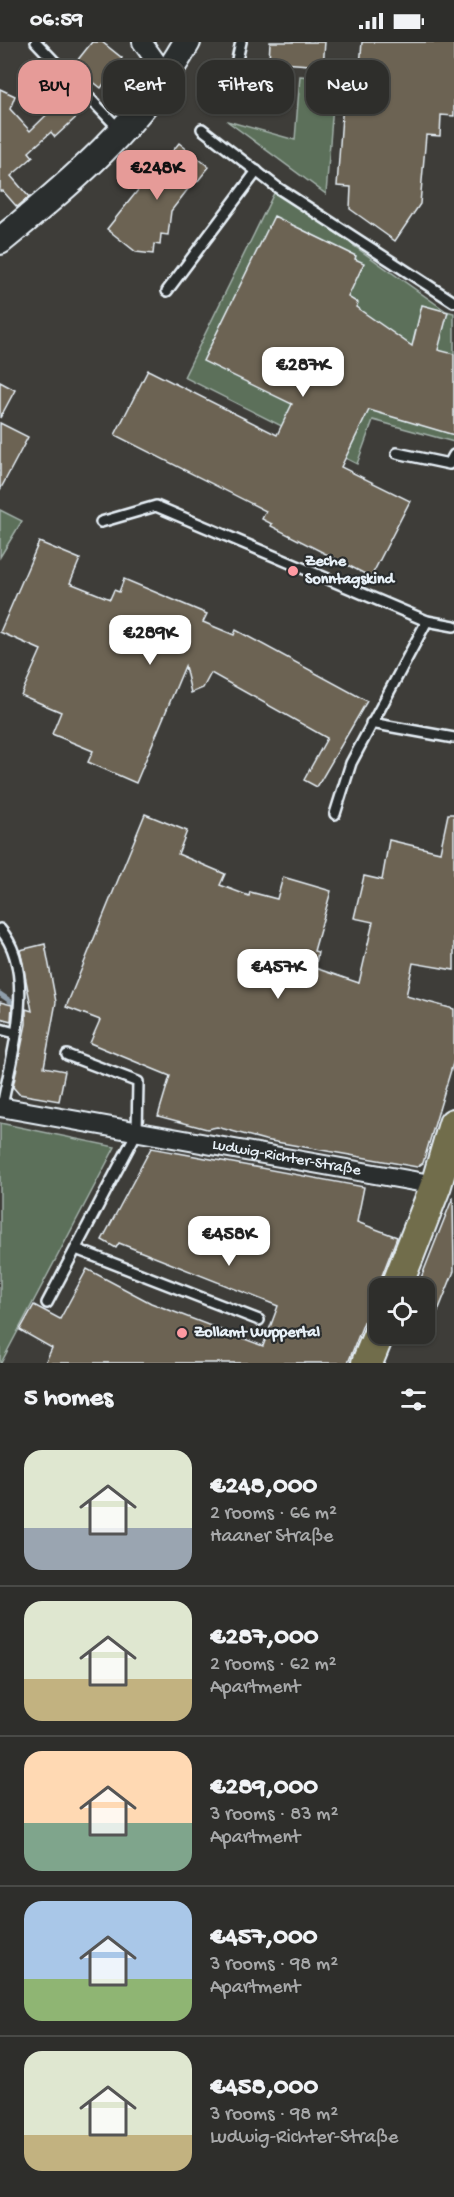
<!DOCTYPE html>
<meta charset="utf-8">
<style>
body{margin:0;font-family:"Gochi Hand",sans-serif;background:#3a3a37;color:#f1f3f6;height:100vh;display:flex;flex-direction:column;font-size:22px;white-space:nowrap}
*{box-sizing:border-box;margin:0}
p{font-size:20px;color:#a7a8a9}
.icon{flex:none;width:33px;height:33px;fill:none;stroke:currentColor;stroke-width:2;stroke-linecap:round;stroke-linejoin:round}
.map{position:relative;height:1321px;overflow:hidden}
.details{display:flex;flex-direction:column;background:#2e2e2b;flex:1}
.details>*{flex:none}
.top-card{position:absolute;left:18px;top:18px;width:418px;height:54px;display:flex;gap:12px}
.controls{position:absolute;left:369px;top:1236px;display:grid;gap:12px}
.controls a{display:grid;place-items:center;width:66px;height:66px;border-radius:12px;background:#2e2e2b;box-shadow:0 2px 4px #0004,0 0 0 2px #494a47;font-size:30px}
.price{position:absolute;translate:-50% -51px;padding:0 14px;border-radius:12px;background:#fff;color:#222;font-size:20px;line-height:39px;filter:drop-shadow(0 2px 3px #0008)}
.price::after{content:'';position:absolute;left:50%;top:36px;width:18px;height:14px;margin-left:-9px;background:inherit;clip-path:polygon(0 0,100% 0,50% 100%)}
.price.active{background:#e69b98;color:#111}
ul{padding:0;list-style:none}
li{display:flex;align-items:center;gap:18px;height:150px;padding:0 24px}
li+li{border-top:2px solid #494a47}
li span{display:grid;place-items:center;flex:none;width:168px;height:120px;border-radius:18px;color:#555}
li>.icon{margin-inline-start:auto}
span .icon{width:72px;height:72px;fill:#fffc;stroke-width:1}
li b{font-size:26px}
h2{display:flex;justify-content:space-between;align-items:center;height:72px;padding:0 24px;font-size:26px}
.chip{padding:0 21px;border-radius:18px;background:#2e2e2b;box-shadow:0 2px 4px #0004,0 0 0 2px #494a47;font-size:21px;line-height:54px}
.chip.active{background:#e69b98;color:#111}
.status{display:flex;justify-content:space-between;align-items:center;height:42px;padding:0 30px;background:#2e2e2b;direction:ltr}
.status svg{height:16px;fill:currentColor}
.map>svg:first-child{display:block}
.green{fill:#5b6f5a;stroke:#a2b0a9;stroke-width:1.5}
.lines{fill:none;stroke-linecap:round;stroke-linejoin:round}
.stream{stroke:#8f9eab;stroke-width:5}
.building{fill:#6c6353;stroke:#e8f1f8;stroke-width:1.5}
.lane-casing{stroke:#e8f1f8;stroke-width:14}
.street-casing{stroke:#e8f1f8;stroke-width:22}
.secondary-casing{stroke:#e8f1f8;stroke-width:30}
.primary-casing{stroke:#e8f1f8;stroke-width:34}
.lane{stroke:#2a2d2e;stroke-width:9}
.street{stroke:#2a2d2e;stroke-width:18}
.secondary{stroke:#2a2d2e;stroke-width:26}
.primary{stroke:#716d4b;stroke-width:30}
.poi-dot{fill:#ff9aa2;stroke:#2a2d2e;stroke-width:2}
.labels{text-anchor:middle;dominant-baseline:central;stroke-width:4.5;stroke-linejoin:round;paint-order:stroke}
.poi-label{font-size:16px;font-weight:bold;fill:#e8f1f8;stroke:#2a2d2e;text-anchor:start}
.street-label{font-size:16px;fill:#e8f1f8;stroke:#2a2d2e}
</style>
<div class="status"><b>06:59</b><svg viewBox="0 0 49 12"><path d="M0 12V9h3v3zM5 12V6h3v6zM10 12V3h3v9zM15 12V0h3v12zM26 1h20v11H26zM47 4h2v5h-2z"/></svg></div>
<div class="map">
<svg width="454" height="1321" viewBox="0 0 454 1321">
<rect width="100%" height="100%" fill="#3e3d39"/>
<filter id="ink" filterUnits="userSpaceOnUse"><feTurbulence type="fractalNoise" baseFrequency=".0167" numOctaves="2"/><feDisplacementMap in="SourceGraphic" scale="12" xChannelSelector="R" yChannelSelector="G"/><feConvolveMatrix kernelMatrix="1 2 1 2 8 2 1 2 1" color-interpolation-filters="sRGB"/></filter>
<g filter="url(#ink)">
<g class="green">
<path d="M 300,34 L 335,37 L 326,152 L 227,79 L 295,98 Z"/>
<path d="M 277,145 L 323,182 L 446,269 L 454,271 L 454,400 L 373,378 L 357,422 L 184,335 Z"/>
<path d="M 0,468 L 22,479 L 0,515 Z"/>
<path d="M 0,1081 L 115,1105 L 1,1321 L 0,1321 Z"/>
</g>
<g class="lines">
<path class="stream" d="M 0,952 L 13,961"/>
</g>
<g class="building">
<path d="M 92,0 L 102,0 L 122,16 L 101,46 L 73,24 Z"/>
<path d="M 270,0 L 325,0 L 323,24 L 269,20 Z"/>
<path d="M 362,0 L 454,0 L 454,74 L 441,73 L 440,94 L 426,93 L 420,162 L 395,199 L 350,167 L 351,145 L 337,144 L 343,60 L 357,61 Z"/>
<path d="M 0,47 L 15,54 L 10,67 L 30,89 L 67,53 L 82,70 L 55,95 L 51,90 L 29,110 L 33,115 L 11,134 L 29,155 L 17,165 L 3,149 L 0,149 Z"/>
<path d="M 179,101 L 209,125 L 197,140 L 195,138 L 171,169 L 168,193 L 161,192 L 160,203 L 154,202 L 153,212 L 136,210 L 107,187 L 154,128 L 156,130 Z"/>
<path d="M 274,174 L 356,214 L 355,217 L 364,221 L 348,255 L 358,261 L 356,265 L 412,304 L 422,263 L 448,270 L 438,308 L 454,312 L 454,393 L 369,368 L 341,425 L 410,459 L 371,535 L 271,484 L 272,482 L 262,477 L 266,469 L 115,393 L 148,328 L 277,393 L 292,362 L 203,319 Z"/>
<path d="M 0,340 L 15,348 L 0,376 Z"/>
<path d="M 0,381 L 28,395 L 0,448 Z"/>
<path d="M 39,500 L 80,517 L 70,541 L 110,557 L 114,548 L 119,550 L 124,537 L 207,572 L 203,580 L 234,593 L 236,588 L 367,659 L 317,745 L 304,738 L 327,696 L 211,631 L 203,646 L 191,651 L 185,624 L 136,741 L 88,720 L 93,709 L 52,692 L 61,670 L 21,653 L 41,608 L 0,590 Z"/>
<path d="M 145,772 L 187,789 L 178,812 L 225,832 L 220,843 L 249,854 L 250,850 L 277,857 L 283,835 L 331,849 L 314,909 L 318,910 L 315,926 L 359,941 L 373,880 L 354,876 L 364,834 L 382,838 L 389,798 L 440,810 L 448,772 L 454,772 L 454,928 L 413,921 L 406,954 L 454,967 L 454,1018 L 423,1121 L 417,1125 L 265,1098 L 217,1085 L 207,1087 L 158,1074 L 170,1034 L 90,1001 L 100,978 L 66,965 Z"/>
<path d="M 45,902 L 56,960 L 44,1025 L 65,1029 L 59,1059 L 19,1052 L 13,1045 L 26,982 L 26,967 L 32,969 L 20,908 Z"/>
<path d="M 0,960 L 12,963 L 11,979 L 0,976 Z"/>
<path d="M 151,1106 L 364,1145 L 357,1180 L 397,1195 L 348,1321 L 45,1321 L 52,1306 L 20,1288 L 34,1263 L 60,1277 L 87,1227 L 151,1261 L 263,1304 L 278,1264 L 119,1201 L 116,1206 L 102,1198 Z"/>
<path d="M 453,1155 L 454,1229 L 424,1304 L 424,1246 L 417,1246 Z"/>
</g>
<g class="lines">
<defs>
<g id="lane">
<path d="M 36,0 L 121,89"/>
<path d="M 241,0 C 235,26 226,54 258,63"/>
<path d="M 202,87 L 278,146 L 454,260"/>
<path d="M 167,249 L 257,129"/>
<path d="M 397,411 L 449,422 L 454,413"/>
<path d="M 101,480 L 156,464 L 427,579 L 454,584"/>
<path d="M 371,681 L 454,696"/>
<path d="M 335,772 L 351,721 L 427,579"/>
<path d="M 0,887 C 38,930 11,1014 2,1065"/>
<path d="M 0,987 L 15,991"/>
<path d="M 76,1207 L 259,1278"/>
<path d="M 47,1261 L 137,1090 L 138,1040 L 67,1013"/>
</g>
<g id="street">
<path d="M 142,0 L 167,35"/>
<path id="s1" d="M 0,1065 L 436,1143"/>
</g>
<path id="secondary" d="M 0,199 C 72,140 141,82 187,0"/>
<g id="primary">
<path d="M 396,1246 L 436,1143 L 454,1082"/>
<path d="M 367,1321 L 380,1289"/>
</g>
</defs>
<use href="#lane" class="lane-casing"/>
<use href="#street" class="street-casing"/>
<use href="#secondary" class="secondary-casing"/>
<use href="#primary" class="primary-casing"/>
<use href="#lane" class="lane"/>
<use href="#street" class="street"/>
<use href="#secondary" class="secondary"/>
<use href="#primary" class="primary"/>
</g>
</g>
<g class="poi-dot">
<circle cx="293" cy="529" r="6"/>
<circle cx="182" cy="1291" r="6"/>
</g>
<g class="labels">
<g class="poi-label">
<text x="305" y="520">Zeche<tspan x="305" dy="18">Sonntagskind</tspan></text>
<text x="194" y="1291">Zollamt Wuppertal</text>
</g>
<g class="street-label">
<text stroke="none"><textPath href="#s1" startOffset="291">Ludwig-Richter-Straße</textPath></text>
</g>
</g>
</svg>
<div class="controls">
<a><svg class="icon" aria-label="locate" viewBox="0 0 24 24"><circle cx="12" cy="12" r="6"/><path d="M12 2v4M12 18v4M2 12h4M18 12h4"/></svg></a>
</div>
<b class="price active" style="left:157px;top:159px">€248K</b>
<b class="price" style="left:303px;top:356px">€287K</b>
<b class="price" style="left:150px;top:624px">€289K</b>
<b class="price" style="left:278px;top:958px">€457K</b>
<b class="price" style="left:229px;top:1225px">€458K</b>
<div class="top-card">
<a class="chip active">Buy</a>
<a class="chip">Rent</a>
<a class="chip">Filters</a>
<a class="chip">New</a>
</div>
</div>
<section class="details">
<h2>5 homes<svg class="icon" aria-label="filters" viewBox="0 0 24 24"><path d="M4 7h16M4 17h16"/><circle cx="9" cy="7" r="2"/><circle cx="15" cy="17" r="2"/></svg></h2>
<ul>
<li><span style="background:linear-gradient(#dfe7d0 65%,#9aa5b1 0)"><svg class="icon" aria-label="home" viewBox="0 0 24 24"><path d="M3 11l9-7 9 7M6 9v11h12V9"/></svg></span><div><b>€248,000</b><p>2 rooms · 66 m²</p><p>Haaner Straße</p></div></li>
<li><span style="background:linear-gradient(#dfe7d0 65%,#c2b280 0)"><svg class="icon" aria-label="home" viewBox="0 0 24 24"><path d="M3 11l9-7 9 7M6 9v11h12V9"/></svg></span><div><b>€287,000</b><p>2 rooms · 62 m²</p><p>Apartment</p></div></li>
<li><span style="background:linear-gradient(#ffd9b3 60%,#7fa58c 0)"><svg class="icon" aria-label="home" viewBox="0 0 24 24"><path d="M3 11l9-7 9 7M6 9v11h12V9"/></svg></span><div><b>€289,000</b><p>3 rooms · 83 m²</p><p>Apartment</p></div></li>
<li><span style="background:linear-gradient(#a9c7e8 65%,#8fb573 0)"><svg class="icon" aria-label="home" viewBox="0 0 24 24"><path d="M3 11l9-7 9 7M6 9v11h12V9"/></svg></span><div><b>€457,000</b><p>3 rooms · 98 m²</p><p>Apartment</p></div></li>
<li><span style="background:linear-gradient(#dfe7d0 70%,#c2b280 0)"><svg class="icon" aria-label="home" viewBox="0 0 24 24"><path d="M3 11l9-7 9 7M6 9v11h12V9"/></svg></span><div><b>€458,000</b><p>3 rooms · 98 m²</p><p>Ludwig-Richter-Straße</p></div></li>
</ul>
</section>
